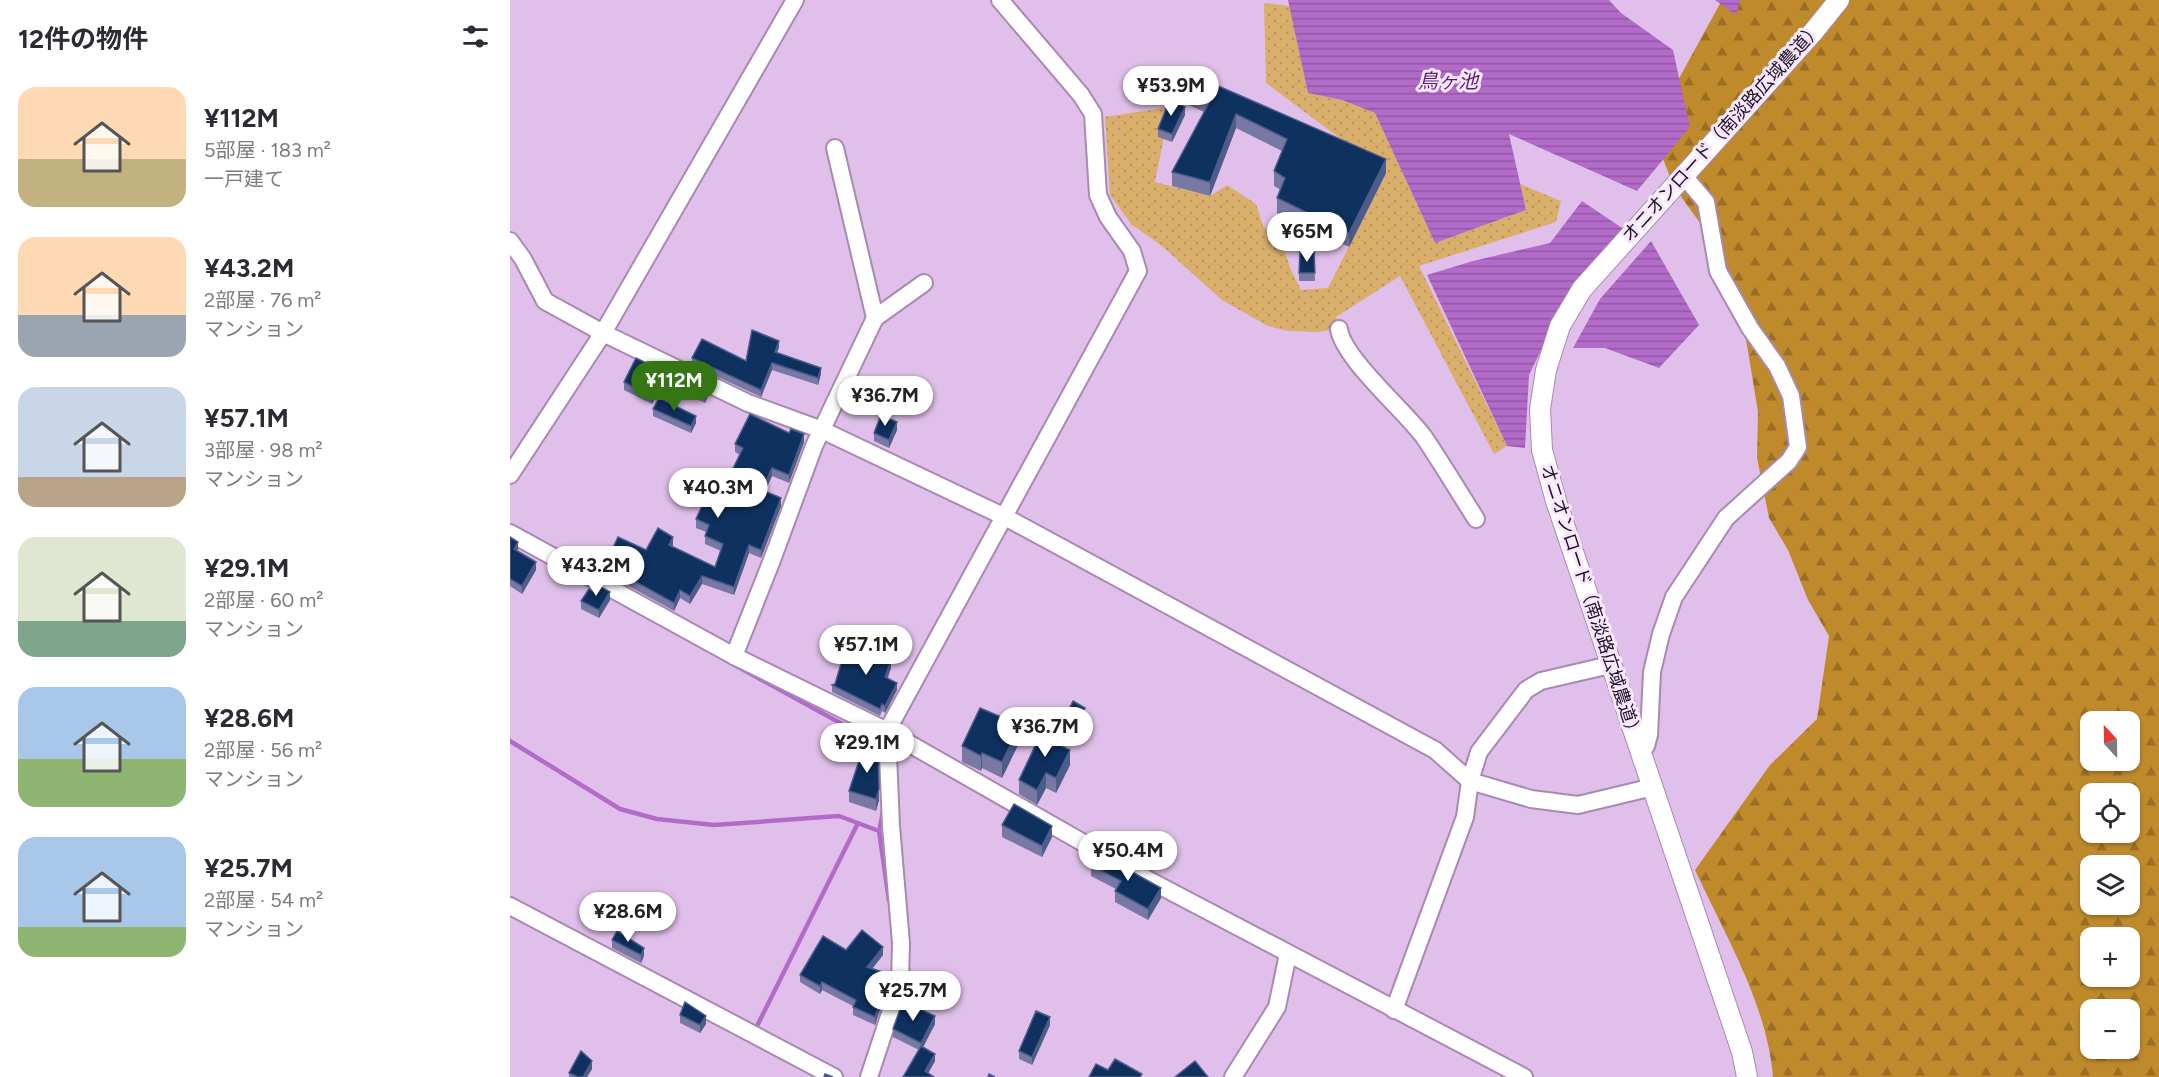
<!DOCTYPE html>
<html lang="ja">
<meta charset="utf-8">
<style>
body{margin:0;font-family:Figtree,"Noto Sans JP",sans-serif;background:#f7f7f7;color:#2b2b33;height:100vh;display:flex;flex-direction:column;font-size:22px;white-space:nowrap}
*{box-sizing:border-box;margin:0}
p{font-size:20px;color:#7c7c81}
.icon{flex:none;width:33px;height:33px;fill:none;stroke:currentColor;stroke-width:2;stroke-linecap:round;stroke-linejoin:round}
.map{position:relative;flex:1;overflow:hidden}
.details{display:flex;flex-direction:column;background:#fff;width:510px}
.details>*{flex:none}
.needle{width:39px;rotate:338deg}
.buttons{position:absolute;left:1570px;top:711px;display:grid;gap:12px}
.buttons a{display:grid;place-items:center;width:60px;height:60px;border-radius:12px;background:#fff;box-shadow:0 2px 4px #0004;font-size:30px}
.price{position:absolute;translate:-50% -51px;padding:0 14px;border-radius:21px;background:#fff;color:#222;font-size:20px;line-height:39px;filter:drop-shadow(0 2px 3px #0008)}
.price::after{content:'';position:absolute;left:50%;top:36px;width:18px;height:14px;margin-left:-9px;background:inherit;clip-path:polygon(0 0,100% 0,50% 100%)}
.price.selected{background:#357614;color:#fff}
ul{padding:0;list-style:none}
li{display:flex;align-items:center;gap:18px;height:150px;padding:0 18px}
li span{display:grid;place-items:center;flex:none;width:168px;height:120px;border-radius:18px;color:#555}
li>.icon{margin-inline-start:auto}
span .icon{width:72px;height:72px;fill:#fffc;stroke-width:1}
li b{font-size:26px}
h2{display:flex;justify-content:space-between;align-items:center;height:72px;padding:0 18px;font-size:26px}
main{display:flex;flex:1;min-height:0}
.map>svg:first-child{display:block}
.green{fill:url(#green-dots)}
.forest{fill:url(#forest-firs);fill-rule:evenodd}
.water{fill:url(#water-rules)}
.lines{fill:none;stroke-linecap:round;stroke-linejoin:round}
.stream{stroke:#b36bc9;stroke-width:4.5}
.minor-casing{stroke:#a789b1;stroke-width:20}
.tertiary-casing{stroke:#a789b1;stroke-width:22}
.minor{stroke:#fff;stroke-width:16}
.tertiary{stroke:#fff;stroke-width:20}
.wall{fill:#7878a5}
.shaded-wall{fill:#4e5c89}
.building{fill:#0f3160;stroke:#4e5c89;stroke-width:1.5}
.labels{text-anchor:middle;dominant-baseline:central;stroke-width:6;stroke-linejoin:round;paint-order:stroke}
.street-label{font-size:18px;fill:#1c1120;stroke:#f8e7fd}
.water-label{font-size:20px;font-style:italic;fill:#5f1b72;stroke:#f8e7fd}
</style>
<main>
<section class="details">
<h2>12件の物件<svg class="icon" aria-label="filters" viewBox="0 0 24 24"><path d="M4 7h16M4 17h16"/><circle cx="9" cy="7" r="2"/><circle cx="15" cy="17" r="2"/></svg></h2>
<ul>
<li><span style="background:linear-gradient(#ffd9b3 60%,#c2b280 0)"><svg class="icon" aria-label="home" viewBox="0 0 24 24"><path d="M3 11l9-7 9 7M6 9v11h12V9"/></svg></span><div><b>¥112M</b><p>5部屋 · 183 m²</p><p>一戸建て</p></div></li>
<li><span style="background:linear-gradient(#ffd9b3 65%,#9aa5b1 0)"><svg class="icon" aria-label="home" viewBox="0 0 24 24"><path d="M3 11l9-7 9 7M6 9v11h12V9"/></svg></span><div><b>¥43.2M</b><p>2部屋 · 76 m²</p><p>マンション</p></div></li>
<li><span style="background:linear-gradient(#c9d6e8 75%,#b9a48a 0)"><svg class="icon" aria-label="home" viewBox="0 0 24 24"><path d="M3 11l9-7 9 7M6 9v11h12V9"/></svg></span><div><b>¥57.1M</b><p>3部屋 · 98 m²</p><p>マンション</p></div></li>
<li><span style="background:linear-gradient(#dfe7d0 70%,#7fa58c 0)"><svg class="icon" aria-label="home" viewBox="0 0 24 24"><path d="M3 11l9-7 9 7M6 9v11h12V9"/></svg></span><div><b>¥29.1M</b><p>2部屋 · 60 m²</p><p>マンション</p></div></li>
<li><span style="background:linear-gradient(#a9c7e8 60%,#8fb573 0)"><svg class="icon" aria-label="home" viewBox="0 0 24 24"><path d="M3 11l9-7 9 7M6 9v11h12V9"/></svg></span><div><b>¥28.6M</b><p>2部屋 · 56 m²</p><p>マンション</p></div></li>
<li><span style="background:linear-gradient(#a9c7e8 75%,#8fb573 0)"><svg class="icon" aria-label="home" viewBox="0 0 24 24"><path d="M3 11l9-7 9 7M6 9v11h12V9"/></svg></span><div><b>¥25.7M</b><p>2部屋 · 54 m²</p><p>マンション</p></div></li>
</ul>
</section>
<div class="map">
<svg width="1649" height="1077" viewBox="0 0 1649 1077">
<defs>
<pattern id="green-dots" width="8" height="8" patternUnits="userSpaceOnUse" patternTransform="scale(1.5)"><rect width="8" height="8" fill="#daaf6c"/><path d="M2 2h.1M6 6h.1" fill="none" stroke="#ba965d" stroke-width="1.8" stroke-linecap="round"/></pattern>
<pattern id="forest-firs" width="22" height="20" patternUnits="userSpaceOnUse" patternTransform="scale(1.5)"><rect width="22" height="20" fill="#bf8a2c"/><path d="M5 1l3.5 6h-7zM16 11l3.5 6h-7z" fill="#9a6f25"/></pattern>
<pattern id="water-rules" width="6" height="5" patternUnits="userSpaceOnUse" patternTransform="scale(1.5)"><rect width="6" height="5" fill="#b36bc9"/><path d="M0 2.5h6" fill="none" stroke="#9157a3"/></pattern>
</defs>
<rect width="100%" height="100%" fill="#e0c0ea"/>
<path class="green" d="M 754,3 L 780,6 L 798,93 L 832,100 L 865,113 L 925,243 L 1016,210 L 1010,184 L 1051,201 L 1046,222 L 909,266 L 997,446 L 984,454 L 890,276 L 826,317 L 829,329 L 807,332 L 778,331 L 758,326 L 712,300 L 652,246 L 622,225 L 600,195 L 595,117 L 660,107 L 645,182 L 700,196 L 717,185 L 746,204 L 753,226 L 772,243 L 781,270 L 791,290 L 818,288 L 876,173 L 756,83 Z"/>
<path class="forest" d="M 1212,0 L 1649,0 L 1649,1077 L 1263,1077 C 1257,1004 1215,935 1185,870 L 1260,765 L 1307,719 L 1319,636 L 1298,600 L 1278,550 L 1259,518 L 1247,458 L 1248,412 L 1234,327 L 1193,227 L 1164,187 L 1153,159 L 1167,82 ZM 1581,722 L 1620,722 L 1620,760 L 1581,760 ZM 1581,794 L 1620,794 L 1620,832 L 1581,832 ZM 1581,866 L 1620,866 L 1620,904 L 1581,904 ZM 1581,938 L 1620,938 L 1620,976 L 1581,976 ZM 1581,1010 L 1620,1010 L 1620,1048 L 1581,1048 Z"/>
<g class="water">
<path d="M 778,0 L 1099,0 L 1111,13 L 1163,50 L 1180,127 L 1127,191 L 999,134 L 1016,210 L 925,243 L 865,113 L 832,100 L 798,93 Z"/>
<path d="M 1205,0 L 1230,0 L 1226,15 Z"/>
<path d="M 1072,201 L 1115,230 L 1064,282 L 1019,375 L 1015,448 L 997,446 L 917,275 L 963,261 L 1040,243 Z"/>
<path d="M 1141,241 L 1189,325 L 1149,368 L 1095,348 L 1063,348 L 1090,299 Z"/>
</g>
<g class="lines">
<g class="stream">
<path d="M 221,663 L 374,747"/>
<path d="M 0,741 L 110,809 L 147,819 L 204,825 L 329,816 L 369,831"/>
<path d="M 373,812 L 369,831 L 379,901"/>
<path d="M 246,1028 L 348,823"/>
</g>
<defs>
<g id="minor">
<path d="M 325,148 L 365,318"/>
<path d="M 0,241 L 13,259 L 35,301 L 93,333 L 238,403 L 312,430 L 495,517 L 925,750 L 960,781 L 1021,799 L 1068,805 L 1143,787"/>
<path d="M 829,329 C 833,358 894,410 914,437 C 932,464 949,492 966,519"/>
<path d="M 0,475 L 93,333 L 285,0"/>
<path d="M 0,533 L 224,656 L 377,731 L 635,878 L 1014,1077"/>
<path d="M 224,656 L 262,560 L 304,446 L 365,318 L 414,283"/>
<path d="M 1129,750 L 1136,746 L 1139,735 L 1142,672 L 1151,634 L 1164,597 L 1216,518 L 1279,461 L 1288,447 L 1281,396 L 1267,366 L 1240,328 L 1208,271 L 1196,202 L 1173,175"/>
<path d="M 0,906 L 324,1077"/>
<path d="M 884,1010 L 955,817 L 960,781 L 969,752 L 1016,690 L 1031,681 L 1100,665"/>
<path d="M 359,1077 L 390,983 L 391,943 L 381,826 L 377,731 L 628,271 L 622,251 L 598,217 L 588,195 L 583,114 L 571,95 L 490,0"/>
<path d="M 723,1077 L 767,1007 L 778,954"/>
</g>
<path id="tertiary" d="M 1237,1077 L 1232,1052 L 1046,501 L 1032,450 L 1030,409 L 1036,370 L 1050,326 L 1072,289 L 1304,31 L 1329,0"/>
</defs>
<use href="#minor" class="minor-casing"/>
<use href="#tertiary" class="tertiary-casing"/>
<use href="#minor" class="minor"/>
<use href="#tertiary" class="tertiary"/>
</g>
<g class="wall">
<path d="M 679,90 L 876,173 L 839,247 L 767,213 L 767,198 L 771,190 L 764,186 L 764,171 L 772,151 L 726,128 L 700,196 L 662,186 L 662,172 L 694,112 L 679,105 Z"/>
<path d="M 675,115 L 662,142 L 648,137 L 648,129 Z"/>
<path d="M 804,252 L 805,281 L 789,281 L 789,273 Z"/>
<path d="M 269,347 L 267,353 L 311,374 L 308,385 L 262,370 L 251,397 L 182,365 L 182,358 L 236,361 Z"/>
<path d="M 154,380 L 142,404 L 114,390 L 114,382 Z"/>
<path d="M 170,383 L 198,395 L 195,403 L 170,391 Z"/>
<path d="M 143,409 L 186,423 L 181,433 L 143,416 Z"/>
<path d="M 387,430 L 379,448 L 364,441 L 364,433 Z"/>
<path d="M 294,442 L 279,483 L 262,476 L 255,491 L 271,506 L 251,558 L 239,553 L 224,595 L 192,584 L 180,604 L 170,598 L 164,611 L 95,573 L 95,565 L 136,550 L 163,545 L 162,546 L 205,567 L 211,551 L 195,544 L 195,536 L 196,532 L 186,528 L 186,519 L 212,491 L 230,455 L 225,452 L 225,444 Z"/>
<path d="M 0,537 L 8,549 L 7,551 L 26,570 L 12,594 L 0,586 Z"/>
<path d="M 82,591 L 100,600 L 89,618 L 71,609 L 71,601 Z"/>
<path d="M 364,655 L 381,668 L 378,678 L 387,690 L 375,713 L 372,711 L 370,716 L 322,692 L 322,685 L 325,684 L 338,658 Z"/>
<path d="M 575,715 L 562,740 L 552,735 L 552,746 L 560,765 L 546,793 L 536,788 L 527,805 L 509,794 L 509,780 L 551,732 L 551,726 Z"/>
<path d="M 510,741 L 492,778 L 472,768 L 471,771 L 452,762 L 452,746 Z"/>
<path d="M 339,791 L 369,800 L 366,811 L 339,802 Z"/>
<path d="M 492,825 L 542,837 L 532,857 L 492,837 Z"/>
<path d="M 581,865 L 651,898 L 638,920 L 605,902 L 605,891 L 606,889 L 581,876 Z"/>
<path d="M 102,940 L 134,956 L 131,963 L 102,948 Z"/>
<path d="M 336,950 L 373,955 L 362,969 L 379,982 L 365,1025 L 343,1015 L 343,1006 L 312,990 L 310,994 L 290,982 L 290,975 Z"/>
<path d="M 170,1015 L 196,1024 L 190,1033 L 170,1023 Z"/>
<path d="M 425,1024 L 413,1047 L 425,1061 L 418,1073 L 393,1077 L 409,1050 L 383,1037 L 383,1029 Z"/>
<path d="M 540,1025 L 522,1065 L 509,1059 L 509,1051 Z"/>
<path d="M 82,1069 L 77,1077 L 59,1077 L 59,1073 Z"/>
</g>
<g class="shaded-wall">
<path d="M 675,107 L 675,115 L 662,142 L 662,134 Z"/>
<path d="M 726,114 L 726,128 L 700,196 L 700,182 Z"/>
<path d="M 876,159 L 876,173 L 839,247 L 839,233 Z"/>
<path d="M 269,341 L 269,347 L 265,359 L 265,352 Z"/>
<path d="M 262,363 L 262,370 L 251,397 L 251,390 Z"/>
<path d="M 311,368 L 311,374 L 308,385 L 308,378 Z"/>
<path d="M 154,372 L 154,380 L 142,404 L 142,396 Z"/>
<path d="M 198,388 L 198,395 L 195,403 L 195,396 Z"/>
<path d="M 186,416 L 186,423 L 181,433 L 181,426 Z"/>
<path d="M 387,422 L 387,430 L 379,448 L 379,440 Z"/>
<path d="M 294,434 L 294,442 L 279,483 L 279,475 Z"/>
<path d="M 262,468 L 262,476 L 252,498 L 252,490 Z"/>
<path d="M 271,498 L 271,506 L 251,558 L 251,550 Z"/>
<path d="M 163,537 L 163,545 L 159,553 L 159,545 Z"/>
<path d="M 8,542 L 8,549 L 4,556 L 4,549 Z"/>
<path d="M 239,545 L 239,553 L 224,595 L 224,587 Z"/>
<path d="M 26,562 L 26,570 L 12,594 L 12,586 Z"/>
<path d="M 192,576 L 192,584 L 180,604 L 180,596 Z"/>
<path d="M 170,590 L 170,598 L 164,611 L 164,603 Z"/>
<path d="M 100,592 L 100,600 L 89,618 L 89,610 Z"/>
<path d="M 381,661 L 381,668 L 375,684 L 375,677 Z"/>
<path d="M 387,683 L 387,690 L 375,713 L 375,706 Z"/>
<path d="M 575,708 L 575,715 L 562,740 L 562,732 Z"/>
<path d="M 510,725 L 510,741 L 492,778 L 492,762 Z"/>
<path d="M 552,733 L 552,747 L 547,744 Z"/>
<path d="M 560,750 L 560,765 L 546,793 L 546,778 Z"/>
<path d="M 472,753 L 472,768 L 471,771 L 471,756 Z"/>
<path d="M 536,773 L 536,788 L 527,805 L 527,790 Z"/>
<path d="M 369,789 L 369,800 L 366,811 L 366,799 Z"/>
<path d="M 542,826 L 542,837 L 532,857 L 532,846 Z"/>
<path d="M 651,888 L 651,898 L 638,920 L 638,909 Z"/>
<path d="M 373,947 L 373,955 L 357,975 L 357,967 Z"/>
<path d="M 134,948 L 134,956 L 131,963 L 131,955 Z"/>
<path d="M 379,974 L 379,982 L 365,1025 L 365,1017 Z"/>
<path d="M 312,982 L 312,990 L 310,994 L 310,986 Z"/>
<path d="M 196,1016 L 196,1024 L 190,1033 L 190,1025 Z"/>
<path d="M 425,1016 L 425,1024 L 411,1051 L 411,1043 Z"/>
<path d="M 540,1017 L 540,1025 L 522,1065 L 522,1057 Z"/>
<path d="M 425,1054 L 425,1061 L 416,1077 L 415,1071 Z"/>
<path d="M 82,1061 L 82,1069 L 77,1077 L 73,1077 Z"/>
</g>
<g class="building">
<path d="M 683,75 L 876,159 L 839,233 L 767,198 L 775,178 L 764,171 L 777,139 L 726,114 L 700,182 L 662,172 L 700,101 L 679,90 Z"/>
<path d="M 660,99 L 675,107 L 662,134 L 648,129 Z"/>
<path d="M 790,252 L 804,252 L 805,273 L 789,273 Z"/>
<path d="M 242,330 L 269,341 L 265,352 L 311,368 L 308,378 L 262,363 L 251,390 L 182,358 L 192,339 L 236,361 Z"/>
<path d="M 126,358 L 154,372 L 142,396 L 114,382 Z"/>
<path d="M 173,376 L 198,388 L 195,396 L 170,383 Z"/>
<path d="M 149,398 L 186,416 L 181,426 L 143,409 Z"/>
<path d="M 240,414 L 279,433 L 281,429 L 294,434 L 279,475 L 262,468 L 252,490 L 271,498 L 251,550 L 239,545 L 224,587 L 192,576 L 180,596 L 170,590 L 164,603 L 95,565 L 108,537 L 136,550 L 148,528 L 163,537 L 159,545 L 205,567 L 213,544 L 195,536 L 199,525 L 186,519 L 201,486 L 212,491 L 233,448 L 225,444 Z"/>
<path d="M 371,415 L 387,422 L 379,440 L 364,433 Z"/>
<path d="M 0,537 L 8,542 L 4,549 L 26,562 L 12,586 L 0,579 Z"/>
<path d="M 86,584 L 100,592 L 89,610 L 71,601 L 79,589 L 82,591 Z"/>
<path d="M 344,642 L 364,648 L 362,654 L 381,661 L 375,677 L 387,683 L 375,706 L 372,704 L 370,709 L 322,685 L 325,684 L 333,657 L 338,658 Z"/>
<path d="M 563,701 L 575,708 L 562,732 L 551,726 Z"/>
<path d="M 470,708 L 510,725 L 492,762 L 472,753 L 471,756 L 452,746 Z"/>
<path d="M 535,725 L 552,733 L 547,744 L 560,750 L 546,778 L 536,773 L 527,790 L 509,780 Z"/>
<path d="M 354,746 L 368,751 L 369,789 L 366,799 L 339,791 Z"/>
<path d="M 504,804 L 542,826 L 532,846 L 492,825 Z"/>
<path d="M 588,853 L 651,888 L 638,909 L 605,891 L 611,881 L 581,865 Z"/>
<path d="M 352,930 L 373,947 L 357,967 L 379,974 L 365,1017 L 343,1007 L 346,1000 L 312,982 L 310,986 L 290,975 L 313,936 L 336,950 Z"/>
<path d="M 107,931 L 134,948 L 131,955 L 102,940 Z"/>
<path d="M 393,1001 L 425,1016 L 411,1043 L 383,1029 Z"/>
<path d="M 175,1002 L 196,1016 L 190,1025 L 170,1015 Z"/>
<path d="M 526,1011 L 540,1017 L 522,1057 L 509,1051 Z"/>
<path d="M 411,1046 L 425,1054 L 415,1071 L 424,1077 L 393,1077 Z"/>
<path d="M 71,1051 L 82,1061 L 73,1077 L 68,1077 L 59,1073 Z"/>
<path d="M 605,1059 L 632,1074 L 630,1077 L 579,1077 L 586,1064 L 598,1070 Z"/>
<path d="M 685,1061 L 698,1077 L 665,1077 Z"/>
<path d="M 315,1074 L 323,1077 L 314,1077 Z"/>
<path d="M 479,1074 L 485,1077 L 478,1077 Z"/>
</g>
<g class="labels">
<g class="street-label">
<text transform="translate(1212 132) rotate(-48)">オニオンロード（南淡路広域農道）</text>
<text transform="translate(1081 602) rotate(72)">オニオンロード（南淡路広域農道）</text>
</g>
<g class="water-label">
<text x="938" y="81">鳥ヶ池</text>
</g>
</g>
</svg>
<div class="buttons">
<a><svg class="needle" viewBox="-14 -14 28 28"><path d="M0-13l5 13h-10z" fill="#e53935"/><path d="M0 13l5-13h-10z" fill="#7c7c81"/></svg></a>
<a><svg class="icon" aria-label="locate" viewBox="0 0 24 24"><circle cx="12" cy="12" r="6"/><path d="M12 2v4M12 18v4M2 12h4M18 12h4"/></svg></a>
<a><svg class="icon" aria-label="layers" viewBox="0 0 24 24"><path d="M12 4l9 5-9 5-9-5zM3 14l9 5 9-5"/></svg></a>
<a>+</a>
<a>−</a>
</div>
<b class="price" style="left:661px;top:117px">¥53.9M</b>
<b class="price" style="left:797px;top:263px">¥65M</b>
<b class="price selected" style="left:164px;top:412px">¥112M</b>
<b class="price" style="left:375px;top:427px">¥36.7M</b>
<b class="price" style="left:208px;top:519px">¥40.3M</b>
<b class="price" style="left:86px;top:597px">¥43.2M</b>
<b class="price" style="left:356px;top:676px">¥57.1M</b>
<b class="price" style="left:535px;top:758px">¥36.7M</b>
<b class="price" style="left:357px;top:774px">¥29.1M</b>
<b class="price" style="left:618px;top:882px">¥50.4M</b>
<b class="price" style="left:118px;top:943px">¥28.6M</b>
<b class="price" style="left:403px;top:1022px">¥25.7M</b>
</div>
</main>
